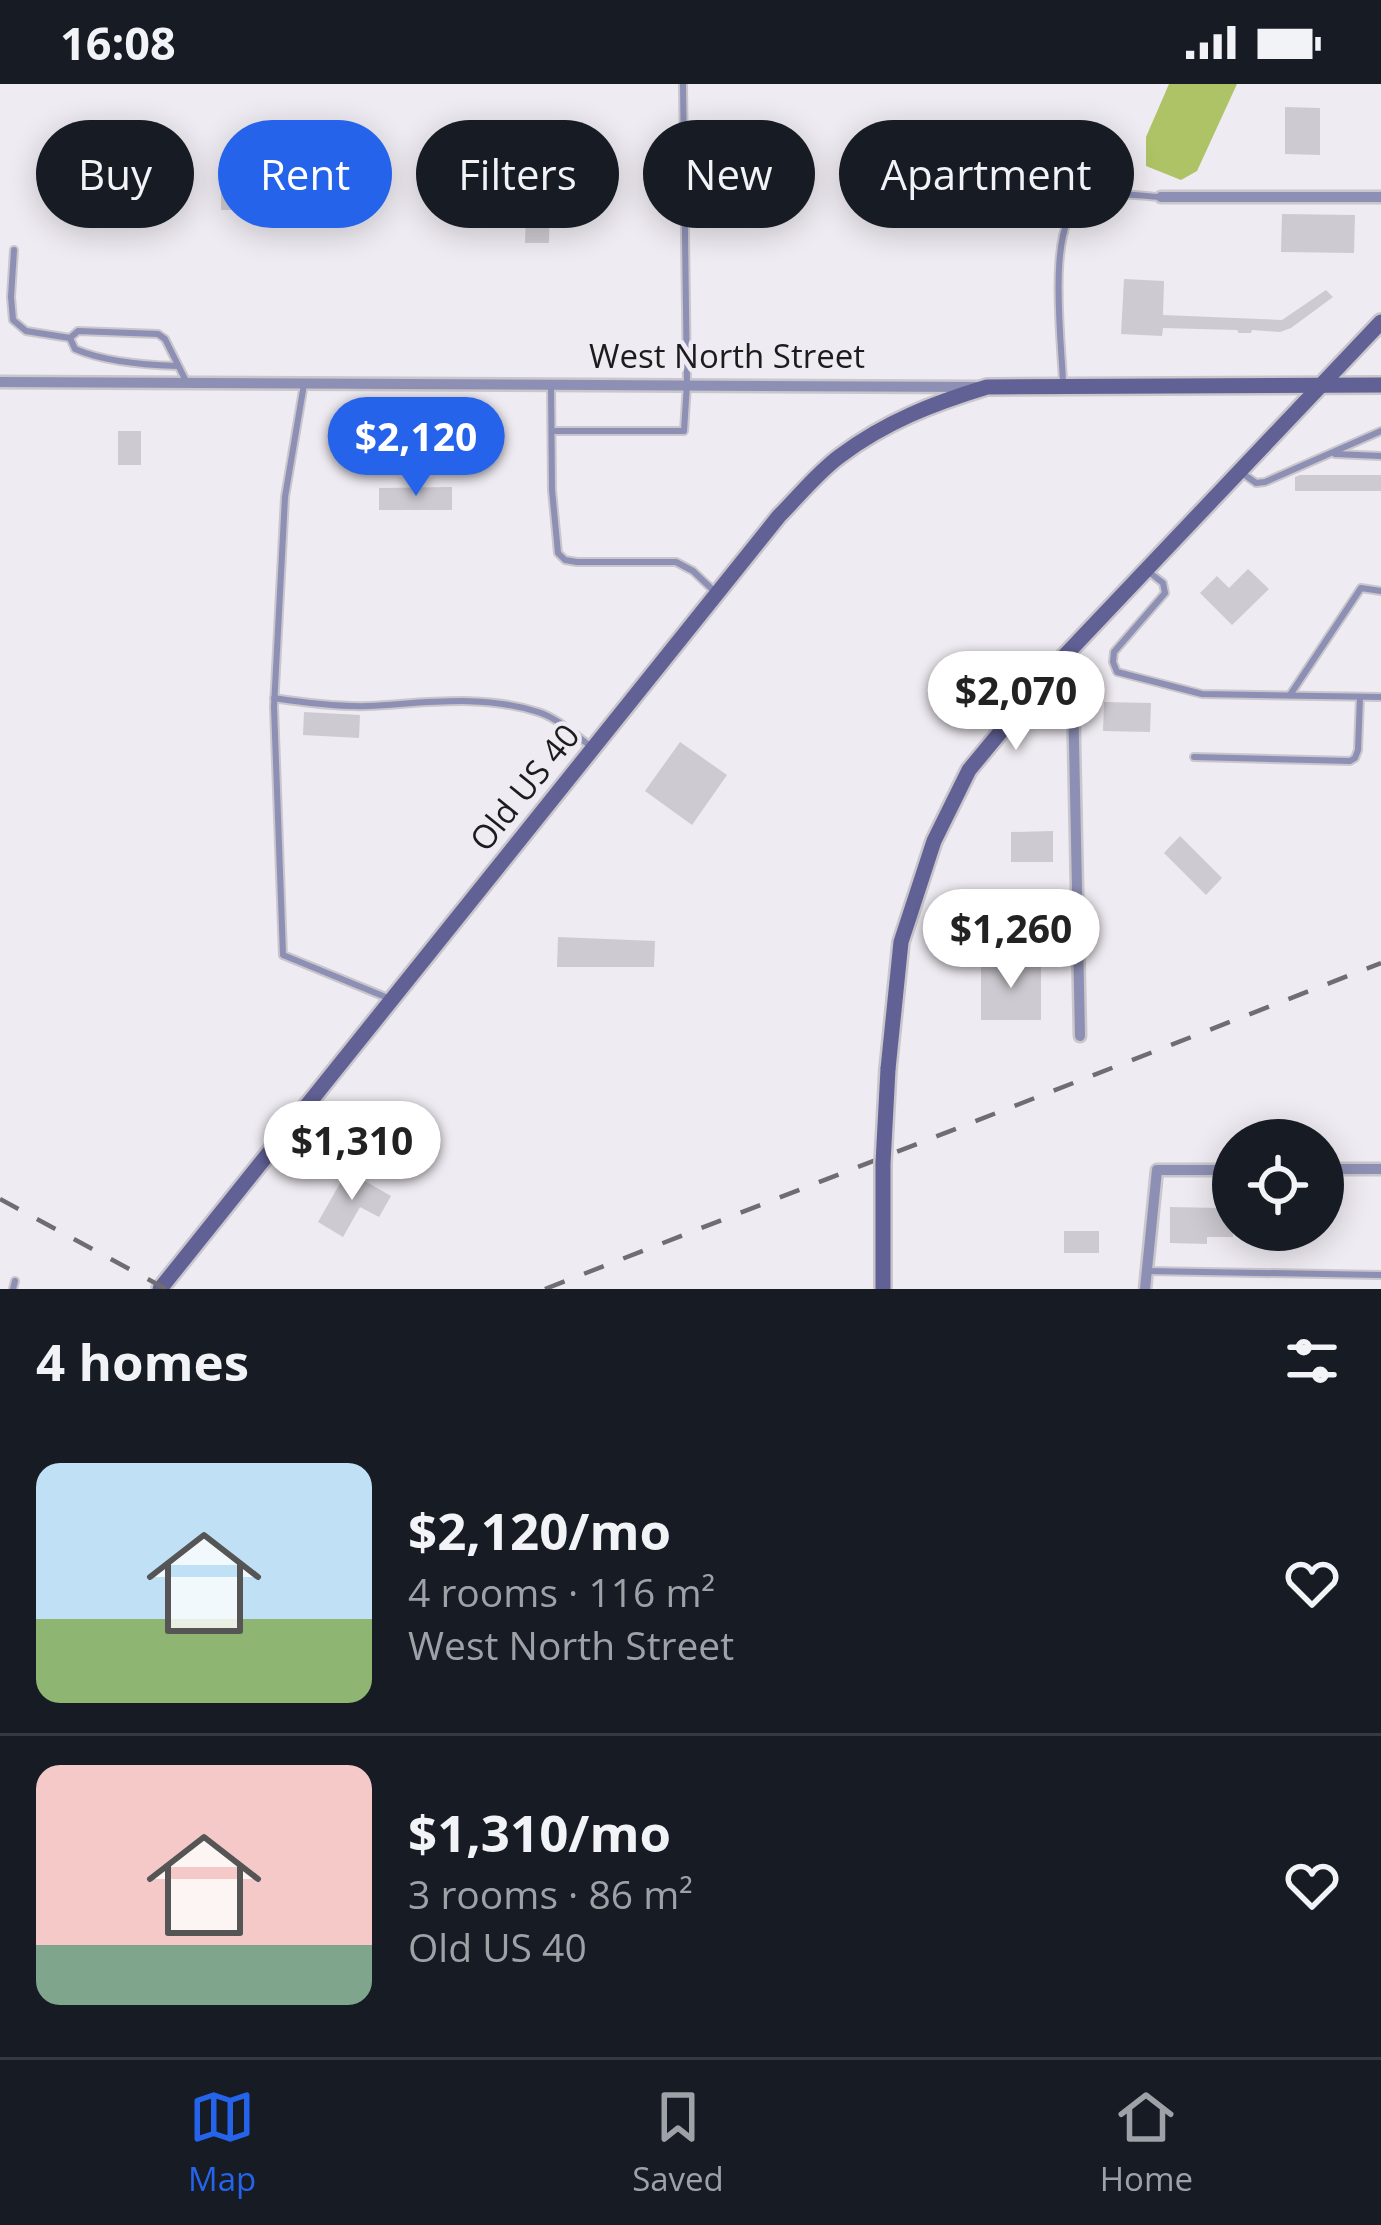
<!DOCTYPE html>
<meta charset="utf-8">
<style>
body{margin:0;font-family:"Open Sans",sans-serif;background:#20242c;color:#f1f3f6;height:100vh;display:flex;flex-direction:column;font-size:45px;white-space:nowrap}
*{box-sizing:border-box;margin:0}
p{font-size:39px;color:#9ea1a6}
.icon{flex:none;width:66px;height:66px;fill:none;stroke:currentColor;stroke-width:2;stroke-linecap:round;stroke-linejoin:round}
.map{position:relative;height:1205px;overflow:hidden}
.drawer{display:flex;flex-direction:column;background:#171b24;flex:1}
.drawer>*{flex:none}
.banner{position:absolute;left:36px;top:36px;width:1311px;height:108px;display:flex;gap:24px}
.buttons{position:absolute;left:1212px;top:1035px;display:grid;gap:24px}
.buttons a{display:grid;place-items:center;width:132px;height:132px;border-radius:50%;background:#171b24;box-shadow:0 6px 30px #0003;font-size:60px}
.price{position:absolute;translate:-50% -102px;padding:0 27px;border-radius:42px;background:#fff;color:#222;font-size:39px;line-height:78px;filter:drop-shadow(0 3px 6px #0008)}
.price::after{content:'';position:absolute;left:50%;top:72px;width:36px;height:27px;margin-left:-18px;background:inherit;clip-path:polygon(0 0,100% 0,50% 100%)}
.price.current{background:#2563eb;color:#fff}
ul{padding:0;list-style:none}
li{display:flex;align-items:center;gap:36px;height:300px;padding:0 36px}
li+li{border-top:3px solid #363941}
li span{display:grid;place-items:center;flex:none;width:336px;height:240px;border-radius:24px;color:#555}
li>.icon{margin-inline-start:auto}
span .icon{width:144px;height:144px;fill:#fffc;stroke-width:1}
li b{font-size:51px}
h2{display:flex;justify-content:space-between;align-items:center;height:144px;padding:0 36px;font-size:51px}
.tag{padding:0 42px;border-radius:54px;background:#171b24;box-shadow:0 6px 30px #0003;font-size:42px;line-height:108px}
.tag.current{background:#2563eb;color:#fff}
.status{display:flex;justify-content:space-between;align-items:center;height:84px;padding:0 60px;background:#171b24;direction:ltr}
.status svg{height:33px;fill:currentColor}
.dock{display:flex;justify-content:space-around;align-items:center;height:168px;border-top:3px solid #363941;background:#171b24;font-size:33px;color:#9ea1a6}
.dock a{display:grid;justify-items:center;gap:6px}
.dock .current{color:#2563eb}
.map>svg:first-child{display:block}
.forest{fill:#aec365}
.building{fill:#cecad1}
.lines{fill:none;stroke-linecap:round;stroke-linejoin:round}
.lane-casing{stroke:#c9c6cc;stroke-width:10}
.street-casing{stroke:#c9c6cc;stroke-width:15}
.secondary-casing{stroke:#c9c6cc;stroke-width:20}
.lane{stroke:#8d8fb4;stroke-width:6}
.street{stroke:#8d8fb4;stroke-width:10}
.secondary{stroke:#616196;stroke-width:15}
.rail{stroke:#6f6d71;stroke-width:4.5;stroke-dasharray:21 21;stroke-linecap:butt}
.secondary-bridge-casing{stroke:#c9c6cc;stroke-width:20;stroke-linecap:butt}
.secondary-bridge{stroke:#616196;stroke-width:15}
.labels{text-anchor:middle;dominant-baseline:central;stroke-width:9;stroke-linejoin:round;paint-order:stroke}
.street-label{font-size:33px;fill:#1c1b1d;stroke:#efebf2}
</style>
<div class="status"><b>16:08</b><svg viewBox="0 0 49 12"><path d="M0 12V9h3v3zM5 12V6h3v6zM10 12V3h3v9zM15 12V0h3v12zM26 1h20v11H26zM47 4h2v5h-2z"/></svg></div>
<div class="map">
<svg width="1381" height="1205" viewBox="0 0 1381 1205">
<rect width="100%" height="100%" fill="#efebf2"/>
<path class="forest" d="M 1169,0 L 1237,0 L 1197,87 L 1181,96 L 1146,82 L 1146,53 Z"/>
<g class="building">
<path d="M 1285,23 L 1320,24 L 1320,71 L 1285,70 Z"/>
<rect x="221" y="90" width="82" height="36"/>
<path d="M 527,102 L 550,103 L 549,159 L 525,159 Z"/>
<path d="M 1282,130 L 1355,131 L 1354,169 L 1281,168 Z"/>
<path d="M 1124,195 L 1164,197 L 1163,231 L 1282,236 L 1326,206 L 1333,213 L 1291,244 L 1280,248 L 1252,246 L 1251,249 L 1239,249 L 1237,246 L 1163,244 L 1162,252 L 1121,250 Z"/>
<rect x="118" y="347" width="23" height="34"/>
<path d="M 1300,391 L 1381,391 L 1381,407 L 1295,407 L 1295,393 Z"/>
<path d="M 452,403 L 452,426 L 379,426 L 379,404 Z"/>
<path d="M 1248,485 L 1269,505 L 1232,541 L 1200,509 L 1217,492 L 1229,504 Z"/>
<path d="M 1104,618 L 1151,619 L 1150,648 L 1103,647 Z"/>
<path d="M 304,628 L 360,631 L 359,654 L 303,651 Z"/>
<path d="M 680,658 L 727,691 L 692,741 L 645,707 Z"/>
<path d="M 1053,747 L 1053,778 L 1011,778 L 1011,748 Z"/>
<path d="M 1180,752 L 1222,794 L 1206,811 L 1164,769 Z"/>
<path d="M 558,853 L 655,857 L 654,883 L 557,883 Z"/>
<path d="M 981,877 L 1041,878 L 1041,936 L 981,936 Z"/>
<path d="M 347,1087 L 391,1112 L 379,1133 L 360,1123 L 343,1153 L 318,1138 Z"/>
<path d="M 1221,1117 L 1233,1117 L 1233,1153 L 1207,1153 L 1207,1160 L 1170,1159 L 1170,1123 L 1221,1124 Z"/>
<rect x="1064" y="1147" width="35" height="22"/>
</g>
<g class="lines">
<defs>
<g id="lane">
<path d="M 14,166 L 11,213 L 13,236 L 26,247 L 70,254"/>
<path d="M 177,282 C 144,281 105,278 75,265 L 70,254 L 78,247 L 158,250 L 165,255 L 186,297"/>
<path d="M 1063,299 C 1062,259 1045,135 1084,116 C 1105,105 1137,112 1160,113"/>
<path d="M 304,300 L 285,413 L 274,623 L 283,871 L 388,914"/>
<path d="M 551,300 L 552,406 L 558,469 L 565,476 L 577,478 L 676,478 L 693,487 L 714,507"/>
<path d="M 552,347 L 684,347 L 687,300 L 683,0"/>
<path d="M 1335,370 L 1381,372"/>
<path d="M 1242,389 L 1256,399 L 1265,398 L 1381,347"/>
<path d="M 1149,488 L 1163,499 L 1165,509 L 1114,568 L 1113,578 L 1117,588 L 1202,610 L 1381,613"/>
<path d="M 1290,611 L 1361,504 L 1381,507"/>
<path d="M 274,614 C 306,619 337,623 369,622 C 426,619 482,610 538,628 C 558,634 576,652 593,664"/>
<path d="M 1194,673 L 1350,677 L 1355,674 L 1358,666 L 1360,613"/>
<path d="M 1147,1187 L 1381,1191"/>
<path d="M 13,1205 L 15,1197"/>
</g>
<g id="street">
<path d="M 1161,113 L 1381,113"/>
<path d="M 0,298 L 977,303"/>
<path d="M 1055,582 L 1073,609 L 1080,952"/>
<path d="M 1323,1085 L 1381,1085"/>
<path d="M 1145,1205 L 1157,1086 L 1233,1086"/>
</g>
<g id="secondary">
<path d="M 888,985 L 901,858 L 934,757 L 969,686 L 1055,582 L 1381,238"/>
<path d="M 160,1205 L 779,432 C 799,412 818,388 840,372 C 885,338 934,319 987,303 L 1381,301"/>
</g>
</defs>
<use href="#lane" class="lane-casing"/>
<use href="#street" class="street-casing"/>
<use href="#secondary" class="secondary-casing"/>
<use href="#lane" class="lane"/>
<use href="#street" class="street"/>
<use href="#secondary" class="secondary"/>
<g class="rail">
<path d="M 0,1115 L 166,1205"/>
<path d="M 545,1205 L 1381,879"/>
</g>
<defs>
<path id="secondary-bridge" d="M 883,1205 L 883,1079 L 888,985"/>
</defs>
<use href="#secondary-bridge" class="secondary-bridge-casing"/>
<use href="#secondary-bridge" class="secondary-bridge"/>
</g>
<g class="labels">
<g class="street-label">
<text x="727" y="271">West North Street</text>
<text transform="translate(524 703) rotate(-51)">Old US 40</text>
</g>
</g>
</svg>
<div class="buttons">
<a><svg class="icon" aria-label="locate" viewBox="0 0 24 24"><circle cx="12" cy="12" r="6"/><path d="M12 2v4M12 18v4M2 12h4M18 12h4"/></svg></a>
</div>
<b class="price current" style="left:416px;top:415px">$2,120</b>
<b class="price" style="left:1016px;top:669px">$2,070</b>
<b class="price" style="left:1011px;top:907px">$1,260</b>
<b class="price" style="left:352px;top:1119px">$1,310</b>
<div class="banner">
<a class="tag">Buy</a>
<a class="tag current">Rent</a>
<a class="tag">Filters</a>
<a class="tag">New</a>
<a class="tag">Apartment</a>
</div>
</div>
<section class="drawer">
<h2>4 homes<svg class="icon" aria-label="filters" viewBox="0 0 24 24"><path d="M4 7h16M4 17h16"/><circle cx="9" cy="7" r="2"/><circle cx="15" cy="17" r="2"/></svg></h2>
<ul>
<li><span style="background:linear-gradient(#bfe0f5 65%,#8fb573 0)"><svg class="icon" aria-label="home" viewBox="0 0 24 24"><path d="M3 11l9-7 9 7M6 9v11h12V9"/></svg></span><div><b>$2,120/mo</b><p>4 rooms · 116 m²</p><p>West North Street</p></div><svg class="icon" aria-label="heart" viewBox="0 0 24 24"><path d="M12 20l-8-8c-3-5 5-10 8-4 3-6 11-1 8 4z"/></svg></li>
<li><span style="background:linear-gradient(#f6c9c9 75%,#7fa58c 0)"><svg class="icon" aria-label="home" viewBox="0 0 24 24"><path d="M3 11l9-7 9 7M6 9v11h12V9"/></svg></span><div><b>$1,310/mo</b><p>3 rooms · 86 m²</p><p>Old US 40</p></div><svg class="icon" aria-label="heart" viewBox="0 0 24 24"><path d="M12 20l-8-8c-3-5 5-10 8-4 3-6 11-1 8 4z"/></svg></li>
</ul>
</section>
<nav class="dock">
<a class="current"><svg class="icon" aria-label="map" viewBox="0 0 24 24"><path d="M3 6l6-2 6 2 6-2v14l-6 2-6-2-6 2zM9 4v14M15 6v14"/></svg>Map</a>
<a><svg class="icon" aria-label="saved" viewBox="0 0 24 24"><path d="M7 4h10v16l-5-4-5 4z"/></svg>Saved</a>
<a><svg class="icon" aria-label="home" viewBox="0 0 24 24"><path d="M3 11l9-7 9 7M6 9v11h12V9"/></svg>Home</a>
</nav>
